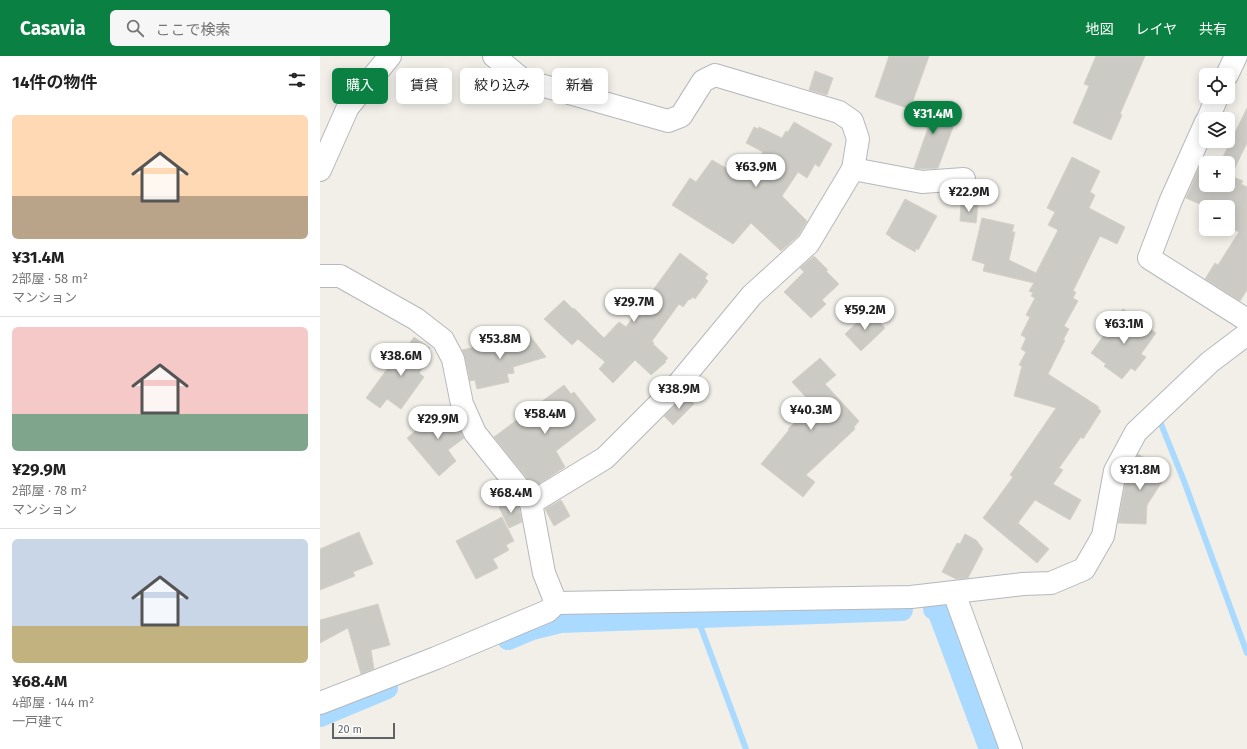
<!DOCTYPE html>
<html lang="ja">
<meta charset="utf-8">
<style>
body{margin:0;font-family:"Fira Sans","Noto Sans JP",sans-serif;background:#f6f6f6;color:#222;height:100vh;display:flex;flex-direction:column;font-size:15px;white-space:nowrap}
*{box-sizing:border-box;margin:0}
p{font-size:13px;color:#767676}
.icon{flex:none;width:22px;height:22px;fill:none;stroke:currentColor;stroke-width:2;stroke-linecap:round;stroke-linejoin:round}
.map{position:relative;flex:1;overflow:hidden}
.panel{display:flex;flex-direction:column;background:#fff;width:320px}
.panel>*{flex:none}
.guide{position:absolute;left:12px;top:12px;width:380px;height:36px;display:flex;gap:8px}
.buttons{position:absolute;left:879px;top:12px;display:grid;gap:8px}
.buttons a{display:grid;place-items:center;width:36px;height:36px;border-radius:6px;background:#fff;box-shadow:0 2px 10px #0003;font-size:20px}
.scale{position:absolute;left:12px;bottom:10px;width:63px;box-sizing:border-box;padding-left:4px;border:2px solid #5f6368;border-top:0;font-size:11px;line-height:14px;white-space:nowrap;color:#5f6368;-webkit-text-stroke:3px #fff;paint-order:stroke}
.price{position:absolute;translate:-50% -34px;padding:0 9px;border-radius:14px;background:#fff;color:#222;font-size:13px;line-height:26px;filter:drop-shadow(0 1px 2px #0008)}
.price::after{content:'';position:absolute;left:50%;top:24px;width:12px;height:9px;margin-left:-6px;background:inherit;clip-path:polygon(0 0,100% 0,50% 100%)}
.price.active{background:#0b8043;color:#fff}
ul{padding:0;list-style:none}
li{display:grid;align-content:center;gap:8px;height:212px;padding:0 12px}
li+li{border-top:1px solid #e0e0e0}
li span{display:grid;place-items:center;height:124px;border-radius:6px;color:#555}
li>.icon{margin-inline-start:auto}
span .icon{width:72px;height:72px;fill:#fffc;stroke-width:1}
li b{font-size:17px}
h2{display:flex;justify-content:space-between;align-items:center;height:48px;padding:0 12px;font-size:17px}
.tag{padding:0 14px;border-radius:6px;background:#fff;box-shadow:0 2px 10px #0003;font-size:14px;line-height:36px}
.tag.active{background:#0b8043;color:#fff}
header{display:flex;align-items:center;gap:24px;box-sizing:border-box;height:56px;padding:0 20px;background:#0b8043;color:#fff}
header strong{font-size:19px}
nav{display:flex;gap:22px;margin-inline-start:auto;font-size:14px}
.search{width:280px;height:36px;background:#f6f6f6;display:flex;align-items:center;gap:10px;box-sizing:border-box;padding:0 14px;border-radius:6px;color:#767676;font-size:15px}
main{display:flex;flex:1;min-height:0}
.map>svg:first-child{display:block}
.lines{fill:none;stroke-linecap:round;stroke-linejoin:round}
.stream{stroke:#aadaff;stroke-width:6}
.canal{stroke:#aadaff;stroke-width:22}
.building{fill:#cccac5;stroke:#d6d1c6}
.minor-casing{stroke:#b5b8bc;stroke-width:24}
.minor{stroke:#fff;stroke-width:22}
</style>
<header>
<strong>Casavia</strong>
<div class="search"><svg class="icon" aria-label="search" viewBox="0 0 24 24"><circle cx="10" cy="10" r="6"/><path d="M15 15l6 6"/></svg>ここで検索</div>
<nav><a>地図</a><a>レイヤ</a><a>共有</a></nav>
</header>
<main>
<section class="panel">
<h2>14件の物件<svg class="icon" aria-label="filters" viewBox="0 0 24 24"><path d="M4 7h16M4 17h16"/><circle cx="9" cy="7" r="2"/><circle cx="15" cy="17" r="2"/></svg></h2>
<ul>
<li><span style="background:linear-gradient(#ffd9b3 65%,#b9a48a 0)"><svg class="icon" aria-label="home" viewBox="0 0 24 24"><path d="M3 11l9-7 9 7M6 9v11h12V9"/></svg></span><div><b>¥31.4M</b><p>2部屋 · 58 m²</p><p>マンション</p></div></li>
<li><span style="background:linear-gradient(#f6c9c9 70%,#7fa58c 0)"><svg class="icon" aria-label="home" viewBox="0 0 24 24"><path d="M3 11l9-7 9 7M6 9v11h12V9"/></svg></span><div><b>¥29.9M</b><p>2部屋 · 78 m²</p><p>マンション</p></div></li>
<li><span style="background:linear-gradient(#c9d6e8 70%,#c2b280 0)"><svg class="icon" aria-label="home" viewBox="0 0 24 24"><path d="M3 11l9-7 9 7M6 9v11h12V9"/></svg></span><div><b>¥68.4M</b><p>4部屋 · 144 m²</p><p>一戸建て</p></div></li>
</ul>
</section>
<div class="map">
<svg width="927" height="693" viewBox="0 0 927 693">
<rect width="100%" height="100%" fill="#f1efe8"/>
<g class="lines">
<g class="stream">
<path d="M 839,363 L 864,425 L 927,597"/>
<path d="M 377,561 L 426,693"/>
</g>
<g class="canal">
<path d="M 614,553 L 617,552 L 670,693"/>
<path d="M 188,583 L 212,573 L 240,566 L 582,554"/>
<path d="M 0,660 L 67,632"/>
</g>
</g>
<g class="building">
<path d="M 569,0 L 609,0 L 590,53 L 555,41 Z"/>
<path d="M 776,0 L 825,0 L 800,58 L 802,59 L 791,84 L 753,67 L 769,30 L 764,28 Z"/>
<path d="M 495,15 L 513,22 L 507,39 L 489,34 Z"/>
<path d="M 598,46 L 637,60 L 618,112 L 603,113 L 594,112 L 608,72 L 591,65 Z"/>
<path d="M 927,52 L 927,87 L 911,120 L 923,125 L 921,128 L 927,131 L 927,234 L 920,245 L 885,223 L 895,207 L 898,209 L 919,176 L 908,171 L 908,151 L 886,151 L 866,142 L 881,108 L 886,110 L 886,129 L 908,129 L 908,107 L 900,107 Z"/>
<path d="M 474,66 L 512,88 L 499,111 L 495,108 L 487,122 L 478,116 L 462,140 L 487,165 L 478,180 L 461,195 L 431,167 L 413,188 L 352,149 L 370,122 L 376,126 L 392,104 L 425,123 L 443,96 L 426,87 L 434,71 L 438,73 L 439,71 L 462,82 L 466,75 L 468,76 Z"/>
<path d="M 752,101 L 780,115 L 770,136 L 775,139 L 769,152 L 805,171 L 797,188 L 780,180 L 753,235 L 756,236 L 753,242 L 758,245 L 744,270 L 749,273 L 743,284 L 745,284 L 728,318 L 779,351 L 778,352 L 781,355 L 763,383 L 761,381 L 739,412 L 743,414 L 733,428 L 761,444 L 750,464 L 715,444 L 698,467 L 729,493 L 717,507 L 663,462 L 693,421 L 690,419 L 736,352 L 694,340 L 702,310 L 699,309 L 706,296 L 701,293 L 706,282 L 701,279 L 710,261 L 706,259 L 715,242 L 711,240 L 713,237 L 709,235 L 714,227 L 663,215 L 665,208 L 652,204 L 662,162 L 694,169 L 692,176 L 695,176 L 689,204 L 716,217 L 738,174 L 728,169 L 735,156 L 727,152 Z"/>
<path d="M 585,143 L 617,160 L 598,194 L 596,192 L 595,196 L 571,182 L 571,181 L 566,178 Z"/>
<path d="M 641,148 L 658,149 L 656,167 L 640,165 Z"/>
<path d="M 360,197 L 388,218 L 385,222 L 388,225 L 375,243 L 373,241 L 370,244 L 369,243 L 363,251 L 359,248 L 332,285 L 334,287 L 333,288 L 348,302 L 345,305 L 346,306 L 331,319 L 315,304 L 293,327 L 279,313 L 285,306 L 258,283 L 252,289 L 224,263 L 244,244 L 253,253 L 254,252 L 284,282 L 299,266 L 306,271 Z"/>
<path d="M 494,200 L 508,214 L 506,215 L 519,228 L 502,244 L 506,248 L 491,262 L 464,236 L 484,216 L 480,212 Z"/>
<path d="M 803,253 L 836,277 L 821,298 L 826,301 L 815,315 L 811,312 L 802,323 L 784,310 L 786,308 L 771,297 Z"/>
<path d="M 549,255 L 565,272 L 541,295 L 525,278 Z"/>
<path d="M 208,277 L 226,301 L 193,311 L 194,317 L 187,318 L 189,326 L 157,333 L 155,324 L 150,325 L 145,301 L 142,294 L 170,288 Z"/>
<path d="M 94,281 L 110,292 L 98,307 L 103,311 L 99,317 L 104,321 L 81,353 L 67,343 L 60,352 L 46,342 L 76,301 L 79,303 Z"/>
<path d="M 500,302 L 516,319 L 505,328 L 539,365 L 534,371 L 535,373 L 486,419 L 495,426 L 483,441 L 441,408 L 469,374 L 468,373 L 493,349 L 472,326 Z"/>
<path d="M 244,329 L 251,338 L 254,336 L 276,364 L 236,395 L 245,411 L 214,431 L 174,381 Z"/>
<path d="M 365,339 L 374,348 L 353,369 L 344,360 Z"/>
<path d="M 125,350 L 135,362 L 144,382 L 128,394 L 136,405 L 119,420 L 87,382 Z"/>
<path d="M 818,398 L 845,415 L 844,416 L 847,418 L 827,449 L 826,468 L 798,467 L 807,419 Z"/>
<path d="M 241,444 L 250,460 L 234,470 L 225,453 Z"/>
<path d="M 193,445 L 199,452 L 202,466 L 189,472 L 179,451 Z"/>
<path d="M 182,461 L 194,485 L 186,489 L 189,494 L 173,503 L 178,512 L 156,523 L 136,485 Z"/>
<path d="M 39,476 L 53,508 L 33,516 L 35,520 L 0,534 L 0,493 Z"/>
<path d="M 645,478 L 656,484 L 663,493 L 648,522 L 636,523 L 622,516 L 637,487 L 640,488 Z"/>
<path d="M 58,548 L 70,589 L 51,594 L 54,613 L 41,618 L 28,572 L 0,587 L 0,564 Z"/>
</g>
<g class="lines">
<defs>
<g id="minor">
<path d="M 174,0 L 203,24 L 348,65 L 361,60 L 383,25 L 395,19 L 519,56 L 532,65 L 538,83 L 533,113 L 488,188 L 432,239 L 354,333 L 285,402 L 211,447"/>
<path d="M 907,19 L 916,0"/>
<path d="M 888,63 L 897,41"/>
<path d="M 886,66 L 851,144 L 829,202 L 927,264"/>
<path d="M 533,113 L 602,126 L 644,123"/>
<path d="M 0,114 L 28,51 L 70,0"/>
<path d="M 0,220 L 20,220 L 96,263 L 123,284 L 133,303 L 142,348 L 155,377 L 211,447 L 224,517 L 236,547"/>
<path d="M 634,537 L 691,693"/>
<path d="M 0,647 L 116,602 L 228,555 L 236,547 L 591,541 L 703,528 L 731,527 L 764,513 L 783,480 L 795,415 L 816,376 L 890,306 L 927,278"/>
</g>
</defs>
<use href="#minor" class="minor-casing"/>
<use href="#minor" class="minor"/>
</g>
</svg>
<div class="buttons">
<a><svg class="icon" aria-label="locate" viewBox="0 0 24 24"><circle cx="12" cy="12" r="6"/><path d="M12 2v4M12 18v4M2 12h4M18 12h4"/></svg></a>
<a><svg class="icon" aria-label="layers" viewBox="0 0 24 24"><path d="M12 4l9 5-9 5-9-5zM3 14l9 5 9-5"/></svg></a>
<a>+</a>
<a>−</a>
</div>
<div class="scale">20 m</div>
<b class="price active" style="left:613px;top:79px">¥31.4M</b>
<b class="price" style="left:436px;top:132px">¥63.9M</b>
<b class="price" style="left:649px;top:157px">¥22.9M</b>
<b class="price" style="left:314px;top:267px">¥29.7M</b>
<b class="price" style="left:545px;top:275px">¥59.2M</b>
<b class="price" style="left:804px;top:289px">¥63.1M</b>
<b class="price" style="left:180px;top:304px">¥53.8M</b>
<b class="price" style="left:81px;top:321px">¥38.6M</b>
<b class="price" style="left:359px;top:354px">¥38.9M</b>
<b class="price" style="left:491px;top:375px">¥40.3M</b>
<b class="price" style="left:225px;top:379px">¥58.4M</b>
<b class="price" style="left:118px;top:384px">¥29.9M</b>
<b class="price" style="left:820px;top:435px">¥31.8M</b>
<b class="price" style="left:191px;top:458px">¥68.4M</b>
<div class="guide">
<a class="tag active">購入</a>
<a class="tag">賃貸</a>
<a class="tag">絞り込み</a>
<a class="tag">新着</a>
</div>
</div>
</main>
